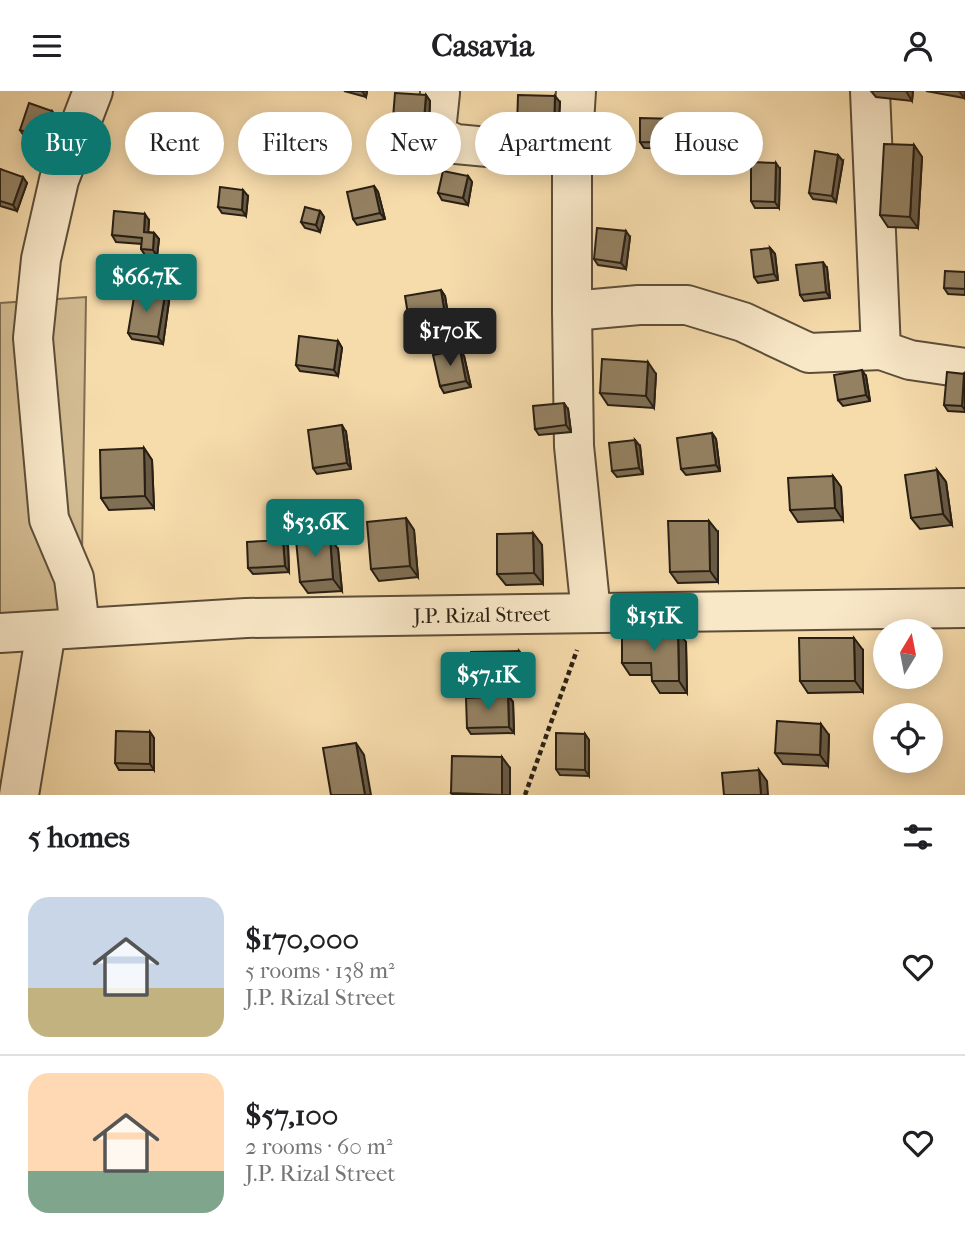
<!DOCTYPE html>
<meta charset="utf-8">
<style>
body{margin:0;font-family:"IM FELL French Canon",serif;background:#f6f6f6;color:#202124;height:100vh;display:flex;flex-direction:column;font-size:26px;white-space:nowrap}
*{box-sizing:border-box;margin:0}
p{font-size:23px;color:#757577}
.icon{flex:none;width:38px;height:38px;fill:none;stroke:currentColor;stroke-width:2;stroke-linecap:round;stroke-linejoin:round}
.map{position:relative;height:704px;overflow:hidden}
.sheet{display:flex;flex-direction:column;background:#fff;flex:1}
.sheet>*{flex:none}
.banner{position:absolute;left:21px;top:21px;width:924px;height:63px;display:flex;gap:14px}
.needle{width:46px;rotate:10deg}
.buttons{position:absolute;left:873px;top:528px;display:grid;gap:14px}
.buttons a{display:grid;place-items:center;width:70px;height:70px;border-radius:50%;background:#fff;box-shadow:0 4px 18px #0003;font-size:35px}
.price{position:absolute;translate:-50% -60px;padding:0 16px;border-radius:7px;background:#0f766e;color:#fff;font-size:23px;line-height:46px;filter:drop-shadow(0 2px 4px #0008)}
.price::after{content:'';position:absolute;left:50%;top:42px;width:21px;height:16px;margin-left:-10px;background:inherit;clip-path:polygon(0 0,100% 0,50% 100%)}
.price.active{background:#222;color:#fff}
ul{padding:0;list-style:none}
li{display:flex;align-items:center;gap:21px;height:175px;padding:0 28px}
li+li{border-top:2px solid #e0e0e0}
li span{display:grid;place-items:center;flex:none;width:196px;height:140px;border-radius:21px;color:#555}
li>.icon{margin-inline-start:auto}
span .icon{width:84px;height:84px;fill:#fffc;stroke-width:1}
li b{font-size:30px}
h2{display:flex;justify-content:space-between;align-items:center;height:84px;padding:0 28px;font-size:30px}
.tag{padding:0 24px;border-radius:32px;background:#fff;box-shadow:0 4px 18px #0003;font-size:24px;line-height:63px}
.tag.active{background:#0f766e;color:#fff}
header{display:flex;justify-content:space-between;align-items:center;height:91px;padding:0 28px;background:#fff;font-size:32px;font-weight:700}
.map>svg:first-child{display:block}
.green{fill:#d3bb91;stroke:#7e6d52;stroke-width:2}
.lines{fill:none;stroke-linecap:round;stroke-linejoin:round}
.minor-casing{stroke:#5c4e39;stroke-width:42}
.path{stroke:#291f13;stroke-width:4.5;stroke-dasharray:5 3.5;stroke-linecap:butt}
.minor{stroke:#f9e8c8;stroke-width:38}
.wall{fill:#7f6f54;stroke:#291f13;stroke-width:2}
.shaded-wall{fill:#685a45;stroke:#291f13;stroke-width:2}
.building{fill:#948162;stroke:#291f13;stroke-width:2}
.labels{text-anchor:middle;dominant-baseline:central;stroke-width:5;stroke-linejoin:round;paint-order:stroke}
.street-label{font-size:21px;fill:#291f13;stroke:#f9e8c8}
</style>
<header><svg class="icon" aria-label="menu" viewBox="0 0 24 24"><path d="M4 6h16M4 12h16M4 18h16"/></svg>Casavia<svg class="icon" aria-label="person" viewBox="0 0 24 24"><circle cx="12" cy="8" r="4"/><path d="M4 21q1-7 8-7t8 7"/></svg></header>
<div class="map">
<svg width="965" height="704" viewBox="0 0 965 704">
<rect width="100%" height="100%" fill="#f6dbab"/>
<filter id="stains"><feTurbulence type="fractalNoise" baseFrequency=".00286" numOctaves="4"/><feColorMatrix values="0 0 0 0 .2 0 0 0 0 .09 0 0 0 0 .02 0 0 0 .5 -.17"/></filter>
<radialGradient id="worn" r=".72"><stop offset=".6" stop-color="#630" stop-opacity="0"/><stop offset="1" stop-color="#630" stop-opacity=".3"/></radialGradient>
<path class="green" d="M 86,206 L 81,528 L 0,529 L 0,212 Z"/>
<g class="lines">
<defs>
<g id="minor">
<path d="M 576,0 L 572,64 L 572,220 L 639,214 L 687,214 L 743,231 L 809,262 L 881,259 L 910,269 L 965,277"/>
<path d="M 870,0 L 881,259"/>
<path d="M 440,2 L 436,40 L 445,48 L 456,53 L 572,64"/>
<path d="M 572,220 L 574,355 L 591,522"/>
<path d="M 80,537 L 74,487 L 49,428 L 33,247 L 41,168 L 59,89 L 93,0"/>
<path d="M 0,542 L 246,527 L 965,517"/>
<path d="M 19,704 L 46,540"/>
</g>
</defs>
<use href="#minor" class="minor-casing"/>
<path class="path" d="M 525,704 L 577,559"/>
<use href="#minor" class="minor"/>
</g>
<g class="wall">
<path d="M 344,0 L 367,0 L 366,6 Z"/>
<path d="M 871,0 L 913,0 L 912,10 L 876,6 Z"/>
<path d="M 926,0 L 965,0 L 964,7 Z"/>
<path d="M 426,4 L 430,10 L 429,35 L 397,33 L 393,27 Z"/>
<path d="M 560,11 L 558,44 L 521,43 L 517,36 Z"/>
<path d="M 52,20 L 56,26 L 48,52 L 24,45 L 20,39 Z"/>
<path d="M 683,34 L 682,58 L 644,57 L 640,51 Z"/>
<path d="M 914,54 L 922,66 L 918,137 L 888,136 L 880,124 Z"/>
<path d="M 843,70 L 836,111 L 813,108 L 809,102 Z"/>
<path d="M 0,78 L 27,92 L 17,120 L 0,115 Z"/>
<path d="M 780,78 L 779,117 L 755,117 L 751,110 Z"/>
<path d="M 468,85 L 472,91 L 468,114 L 442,109 L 438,102 Z"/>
<path d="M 374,95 L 378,101 L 385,128 L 357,134 L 353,128 Z"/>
<path d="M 248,105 L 246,125 L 222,122 L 218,116 Z"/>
<path d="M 320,120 L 324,126 L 320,141 L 305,137 L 301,131 Z"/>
<path d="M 149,129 L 148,141 L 154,142 L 159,148 L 157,165 L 145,164 L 141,158 L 142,153 L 116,151 L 112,144 Z"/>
<path d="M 630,146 L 626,178 L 598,174 L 594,168 Z"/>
<path d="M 770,157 L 775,163 L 778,189 L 758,192 L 754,186 Z"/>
<path d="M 827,177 L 830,207 L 804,210 L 800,204 Z"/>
<path d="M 965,181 L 965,204 L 948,203 L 944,197 Z"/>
<path d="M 441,199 L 445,205 L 450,236 L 414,242 L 410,236 Z"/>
<path d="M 169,210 L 163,253 L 132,248 L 128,242 Z"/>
<path d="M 338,250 L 342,257 L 338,285 L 300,280 L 296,274 Z"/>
<path d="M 460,259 L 464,265 L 471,296 L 444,302 L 440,295 Z"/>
<path d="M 656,283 L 654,317 L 608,314 L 600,302 Z"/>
<path d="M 964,283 L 965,321 L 948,320 L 944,314 Z"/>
<path d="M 866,285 L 870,310 L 843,315 L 838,309 Z"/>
<path d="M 568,318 L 571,341 L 539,344 L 535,338 Z"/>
<path d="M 346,341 L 351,378 L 317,383 L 313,377 Z"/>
<path d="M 712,342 L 716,348 L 720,380 L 686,384 L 681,378 Z"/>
<path d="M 640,355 L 643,383 L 617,386 L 612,380 Z"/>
<path d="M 144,357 L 152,369 L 154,417 L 109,419 L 101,407 Z"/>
<path d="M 937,379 L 946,391 L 952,434 L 920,438 L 911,427 Z"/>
<path d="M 833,385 L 841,396 L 843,429 L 798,431 L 790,419 Z"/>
<path d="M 406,427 L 414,439 L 418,486 L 379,490 L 371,478 Z"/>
<path d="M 718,441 L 718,491 L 678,492 L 670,481 Z"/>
<path d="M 533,442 L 542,454 L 543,493 L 506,494 L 497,483 Z"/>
<path d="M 283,449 L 288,455 L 289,481 L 253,483 L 248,477 Z"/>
<path d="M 338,458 L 342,500 L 308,502 L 300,491 Z"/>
<path d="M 686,551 L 687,602 L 660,602 L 652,590 L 652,584 L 630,584 L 622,572 Z"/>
<path d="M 863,559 L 863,601 L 808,602 L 800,590 Z"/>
<path d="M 519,560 L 524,566 L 524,593 L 475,594 L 471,588 Z"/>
<path d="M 508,605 L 513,611 L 514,642 L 471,643 L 467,637 Z"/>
<path d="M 150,641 L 154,647 L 154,679 L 119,679 L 115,672 Z"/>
<path d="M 585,643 L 589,649 L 589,685 L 560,684 L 556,678 Z"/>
<path d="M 829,644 L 828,675 L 783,673 L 775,662 Z"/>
<path d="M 510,677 L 510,704 L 453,704 L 451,702 Z"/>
</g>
<g class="shaded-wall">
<path d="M 362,0 L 367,0 L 366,6 Z"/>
<path d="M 906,0 L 913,0 L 912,10 Z"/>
<path d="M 959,0 L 965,0 L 964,7 Z"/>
<path d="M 426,4 L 430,10 L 429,35 L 424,29 Z"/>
<path d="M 555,5 L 560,11 L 558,44 L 554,38 Z"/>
<path d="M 52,20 L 56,26 L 48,52 L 43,46 Z"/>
<path d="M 678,28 L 683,34 L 682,58 L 678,52 Z"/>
<path d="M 914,54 L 922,66 L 918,137 L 910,126 Z"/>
<path d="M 838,64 L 843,70 L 836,111 L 832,105 Z"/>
<path d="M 776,72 L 780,78 L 779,117 L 775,111 Z"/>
<path d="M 468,85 L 472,91 L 468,114 L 463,107 Z"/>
<path d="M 23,86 L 27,92 L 17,120 L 13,114 Z"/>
<path d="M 374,95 L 378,101 L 385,128 L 380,122 Z"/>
<path d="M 243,99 L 248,105 L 246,125 L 242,119 Z"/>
<path d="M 320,120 L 324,126 L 320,141 L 316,134 Z"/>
<path d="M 145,123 L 149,129 L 148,147 L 144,141 Z"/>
<path d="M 626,140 L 630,146 L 626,178 L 621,172 Z"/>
<path d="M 154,142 L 159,148 L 157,165 L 153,159 Z"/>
<path d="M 770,157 L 775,163 L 778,189 L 774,183 Z"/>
<path d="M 823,171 L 827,177 L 830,207 L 826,201 Z"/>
<path d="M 441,199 L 445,205 L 450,236 L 446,230 Z"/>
<path d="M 165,204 L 169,210 L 163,253 L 158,246 Z"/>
<path d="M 338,250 L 342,257 L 338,285 L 334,279 Z"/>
<path d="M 460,259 L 464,265 L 471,296 L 466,290 Z"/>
<path d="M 648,271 L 656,283 L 654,317 L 646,305 Z"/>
<path d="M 862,279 L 866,285 L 870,310 L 866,304 Z"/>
<path d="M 964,283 L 965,284 L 965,319 L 962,315 Z"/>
<path d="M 564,312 L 568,318 L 571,341 L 566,334 Z"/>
<path d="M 342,334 L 346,341 L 351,378 L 347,372 Z"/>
<path d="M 712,342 L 716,348 L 720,380 L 716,374 Z"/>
<path d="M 635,349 L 640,355 L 643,383 L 639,377 Z"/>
<path d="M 144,357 L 152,369 L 154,417 L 145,405 Z"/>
<path d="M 937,379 L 946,391 L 952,434 L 943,423 Z"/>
<path d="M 833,385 L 841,396 L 843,429 L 835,417 Z"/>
<path d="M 406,427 L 414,439 L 418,486 L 410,475 Z"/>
<path d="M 709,430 L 718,441 L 718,491 L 710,480 Z"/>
<path d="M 533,442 L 542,454 L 543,493 L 534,482 Z"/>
<path d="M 330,446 L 338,458 L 342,500 L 333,488 Z"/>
<path d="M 283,449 L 288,455 L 289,481 L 285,475 Z"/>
<path d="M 678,540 L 686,551 L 687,602 L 679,590 Z"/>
<path d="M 854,547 L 863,559 L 863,601 L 855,590 Z"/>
<path d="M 519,560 L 524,566 L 524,593 L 520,587 Z"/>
<path d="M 508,605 L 513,611 L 514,642 L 509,636 Z"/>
<path d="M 821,633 L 829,644 L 828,675 L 820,664 Z"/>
<path d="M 150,641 L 154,647 L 154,679 L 150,673 Z"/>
<path d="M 585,643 L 589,649 L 589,685 L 585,679 Z"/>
<path d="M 356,652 L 364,664 L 371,704 L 365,704 Z"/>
<path d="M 502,666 L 510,677 L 510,704 L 502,704 Z"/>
<path d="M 759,679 L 767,690 L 768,704 L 761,704 Z"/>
</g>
<g class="building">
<path d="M 395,2 L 426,4 L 424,29 L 393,27 Z"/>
<path d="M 518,4 L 555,5 L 554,38 L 517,36 Z"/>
<path d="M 29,12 L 52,20 L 43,46 L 20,39 Z"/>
<path d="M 640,27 L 678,28 L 678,52 L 640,51 Z"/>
<path d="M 884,53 L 914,54 L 910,126 L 880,124 Z"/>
<path d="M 815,60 L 838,64 L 832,105 L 809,102 Z"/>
<path d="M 751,71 L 776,72 L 775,111 L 751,110 Z"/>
<path d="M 0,78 L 23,86 L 13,114 L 0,110 Z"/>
<path d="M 443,80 L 468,85 L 463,107 L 438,102 Z"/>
<path d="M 374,95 L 380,122 L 353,128 L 347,101 Z"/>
<path d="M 220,96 L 243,99 L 242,119 L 218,116 Z"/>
<path d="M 305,116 L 320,120 L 316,134 L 301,131 Z"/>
<path d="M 114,120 L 145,123 L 144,141 L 154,142 L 153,159 L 141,158 L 142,147 L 112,144 Z"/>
<path d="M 597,137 L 626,140 L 621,172 L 594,168 Z"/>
<path d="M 770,157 L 774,183 L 754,186 L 751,159 Z"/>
<path d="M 823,171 L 826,201 L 800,204 L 796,174 Z"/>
<path d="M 945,180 L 965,181 L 965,198 L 944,197 Z"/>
<path d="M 441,199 L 446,230 L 410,236 L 405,205 Z"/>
<path d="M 135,200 L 165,204 L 158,246 L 128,242 Z"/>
<path d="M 299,245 L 338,250 L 334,279 L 296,274 Z"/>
<path d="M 460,259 L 466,290 L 440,295 L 433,264 Z"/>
<path d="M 602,268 L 648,271 L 646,305 L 600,302 Z"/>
<path d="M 862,279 L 866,304 L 838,309 L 834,284 Z"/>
<path d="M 947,281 L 964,283 L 962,315 L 944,314 Z"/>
<path d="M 564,312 L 566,334 L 535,338 L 533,315 Z"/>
<path d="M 342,334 L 347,372 L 313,377 L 308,339 Z"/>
<path d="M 712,342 L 716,374 L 681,378 L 677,347 Z"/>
<path d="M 635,349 L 639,377 L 612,380 L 609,352 Z"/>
<path d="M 144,357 L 145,405 L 101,407 L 100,359 Z"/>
<path d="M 937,379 L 943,423 L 911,427 L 905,384 Z"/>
<path d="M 833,385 L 835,417 L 790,419 L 788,387 Z"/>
<path d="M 406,427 L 410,475 L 371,478 L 367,431 Z"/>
<path d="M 668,430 L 709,430 L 710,480 L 670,481 Z"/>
<path d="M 533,442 L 534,482 L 497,483 L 497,443 Z"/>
<path d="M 330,446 L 333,488 L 300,491 L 296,449 Z"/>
<path d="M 283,449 L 285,475 L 248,477 L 247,451 Z"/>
<path d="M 678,540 L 679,590 L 652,590 L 651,572 L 622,572 L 622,541 Z"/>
<path d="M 799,547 L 854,547 L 855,590 L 800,590 Z"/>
<path d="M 519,560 L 520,587 L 471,588 L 471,561 Z"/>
<path d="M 508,605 L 509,636 L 467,637 L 466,607 Z"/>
<path d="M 777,630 L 821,633 L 820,664 L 775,662 Z"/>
<path d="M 116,640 L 150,641 L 150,673 L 115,672 Z"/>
<path d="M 556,642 L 585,643 L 585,679 L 556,678 Z"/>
<path d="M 356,652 L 365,704 L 331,704 L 323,657 Z"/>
<path d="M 452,665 L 502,666 L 502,704 L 451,702 Z"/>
<path d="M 759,679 L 761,704 L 724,704 L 722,682 Z"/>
</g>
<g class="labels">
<g class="street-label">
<text transform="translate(482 524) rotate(-1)">J.P. Rizal Street</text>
</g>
</g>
<rect width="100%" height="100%" filter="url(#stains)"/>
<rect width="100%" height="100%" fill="url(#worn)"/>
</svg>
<div class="buttons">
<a><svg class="needle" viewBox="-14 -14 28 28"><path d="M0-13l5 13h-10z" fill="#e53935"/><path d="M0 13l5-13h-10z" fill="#757577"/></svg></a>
<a><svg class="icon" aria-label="locate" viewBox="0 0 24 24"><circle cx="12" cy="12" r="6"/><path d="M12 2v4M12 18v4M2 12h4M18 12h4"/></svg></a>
</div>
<b class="price" style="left:146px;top:223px">$66.7K</b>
<b class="price active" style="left:450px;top:277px">$170K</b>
<b class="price" style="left:315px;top:468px">$53.6K</b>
<b class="price" style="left:654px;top:562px">$151K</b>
<b class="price" style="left:488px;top:621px">$57.1K</b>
<div class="banner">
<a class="tag active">Buy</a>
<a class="tag">Rent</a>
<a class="tag">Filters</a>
<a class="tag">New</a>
<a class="tag">Apartment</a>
<a class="tag">House</a>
</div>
</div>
<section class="sheet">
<h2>5 homes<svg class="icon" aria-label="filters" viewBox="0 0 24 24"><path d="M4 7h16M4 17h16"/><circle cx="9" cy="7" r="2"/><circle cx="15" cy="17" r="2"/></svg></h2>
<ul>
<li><span style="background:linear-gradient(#c9d6e8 65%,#c2b280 0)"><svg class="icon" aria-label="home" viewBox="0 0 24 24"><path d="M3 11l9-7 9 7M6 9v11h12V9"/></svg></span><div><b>$170,000</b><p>5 rooms · 138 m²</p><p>J.P. Rizal Street</p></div><svg class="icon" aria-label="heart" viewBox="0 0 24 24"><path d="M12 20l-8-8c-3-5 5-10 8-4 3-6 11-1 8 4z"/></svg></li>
<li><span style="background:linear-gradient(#ffd9b3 70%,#7fa58c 0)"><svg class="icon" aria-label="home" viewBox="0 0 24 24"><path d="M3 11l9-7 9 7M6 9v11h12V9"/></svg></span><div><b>$57,100</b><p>2 rooms · 60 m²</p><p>J.P. Rizal Street</p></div><svg class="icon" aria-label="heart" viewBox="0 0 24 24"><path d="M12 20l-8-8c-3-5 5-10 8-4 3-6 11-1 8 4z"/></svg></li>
</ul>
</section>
